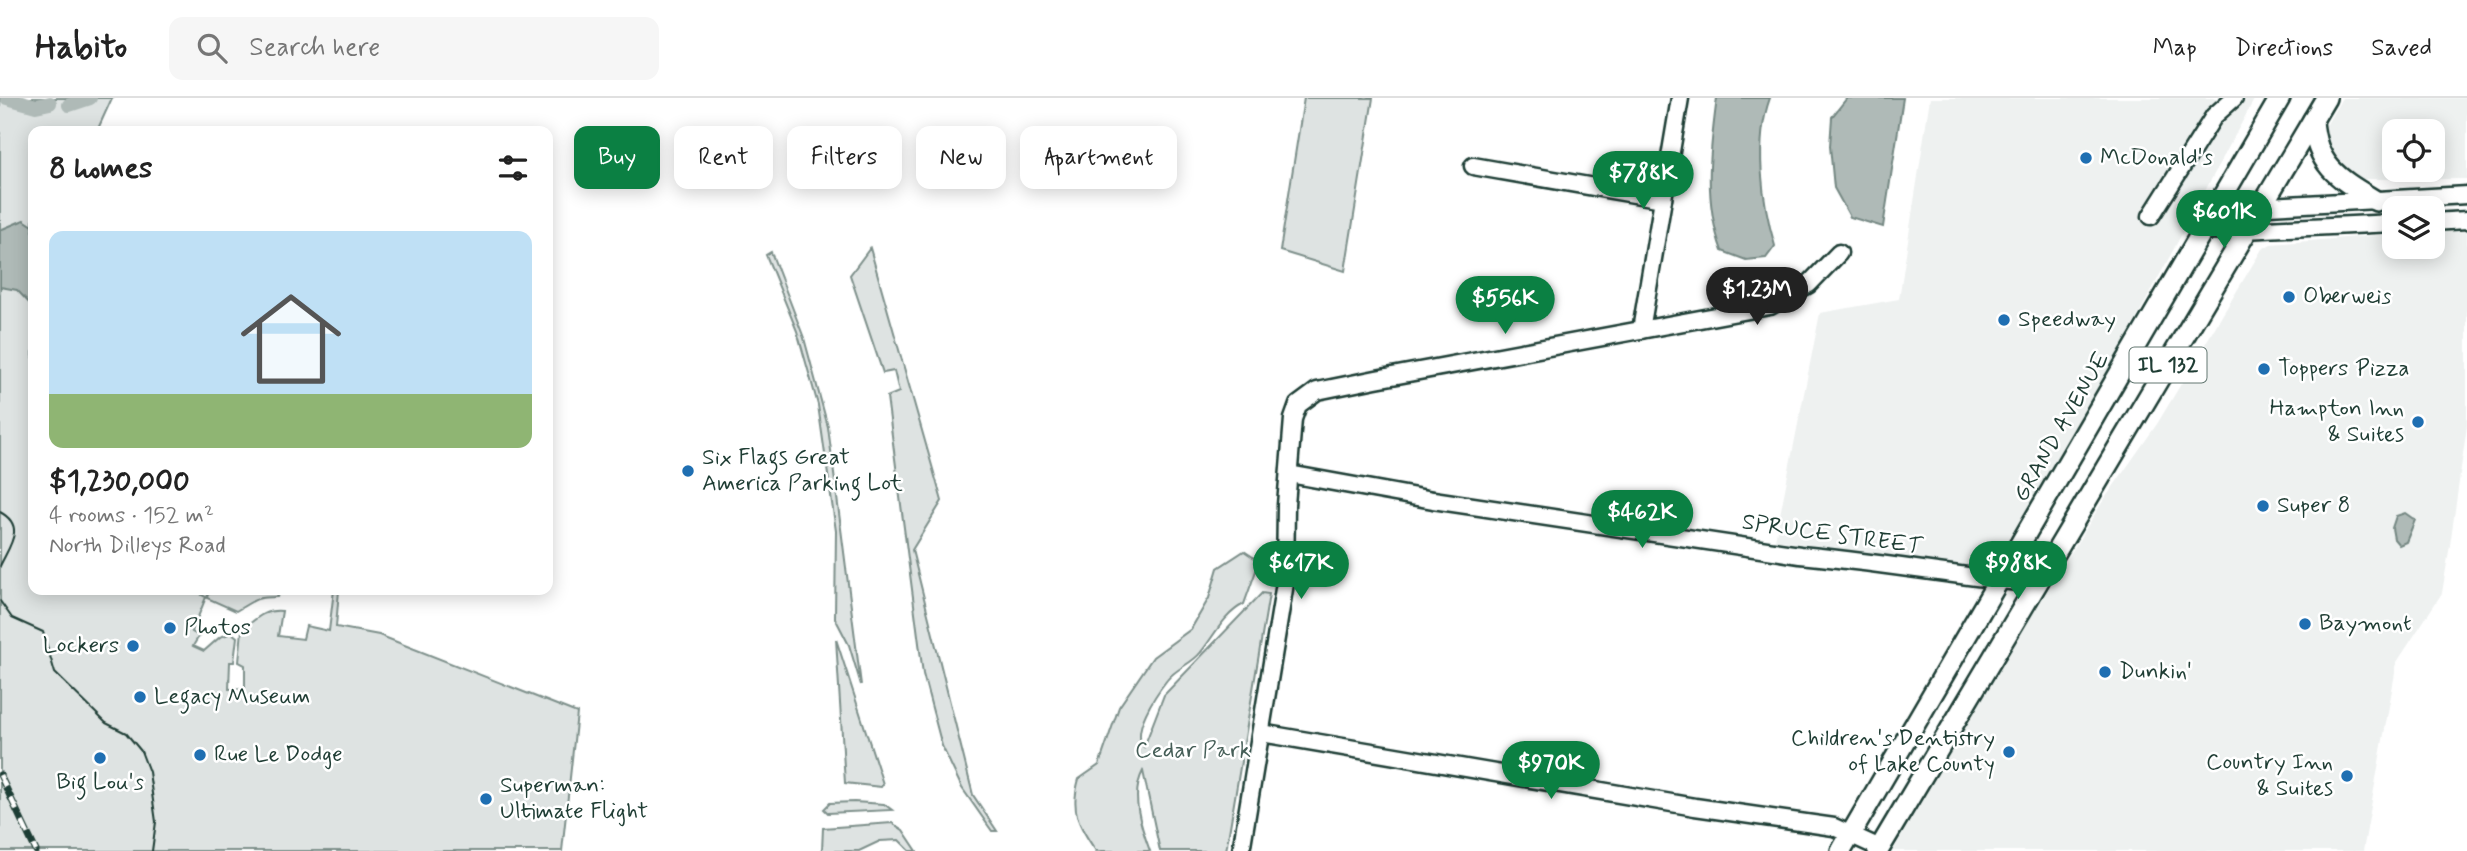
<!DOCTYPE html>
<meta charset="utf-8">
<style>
body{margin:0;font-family:Mynerve,sans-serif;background:#f6f6f6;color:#222;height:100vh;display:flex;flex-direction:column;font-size:26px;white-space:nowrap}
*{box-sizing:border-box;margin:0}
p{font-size:23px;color:#767676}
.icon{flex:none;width:38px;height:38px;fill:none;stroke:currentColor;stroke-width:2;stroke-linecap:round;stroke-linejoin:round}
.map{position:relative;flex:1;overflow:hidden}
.panel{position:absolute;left:28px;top:28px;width:525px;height:469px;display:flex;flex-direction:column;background:#fff;border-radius:14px;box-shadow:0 4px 18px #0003}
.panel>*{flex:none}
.top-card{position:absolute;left:574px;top:28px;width:665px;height:63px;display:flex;gap:14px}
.fabs{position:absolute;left:2382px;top:21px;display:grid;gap:14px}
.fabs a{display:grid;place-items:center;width:63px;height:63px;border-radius:14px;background:#fff;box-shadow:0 4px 18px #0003;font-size:35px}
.price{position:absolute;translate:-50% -60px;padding:0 16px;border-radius:24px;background:#0b8043;color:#fff;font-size:23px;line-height:46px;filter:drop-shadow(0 2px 4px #0008)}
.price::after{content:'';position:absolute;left:50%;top:42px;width:21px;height:16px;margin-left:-10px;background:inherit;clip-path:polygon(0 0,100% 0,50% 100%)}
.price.active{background:#222;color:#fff}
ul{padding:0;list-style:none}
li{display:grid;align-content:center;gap:14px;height:371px;padding:0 21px}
li span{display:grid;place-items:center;height:217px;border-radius:14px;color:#555}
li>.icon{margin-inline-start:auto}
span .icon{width:126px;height:126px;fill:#fffc;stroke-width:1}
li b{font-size:30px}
h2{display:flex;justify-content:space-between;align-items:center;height:84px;padding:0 21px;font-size:30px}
.pill{padding:0 24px;border-radius:14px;background:#fff;box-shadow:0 4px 18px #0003;font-size:24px;line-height:63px}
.pill.active{background:#0b8043;color:#fff}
header{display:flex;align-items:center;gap:42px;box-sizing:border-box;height:98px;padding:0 35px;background:#fff;border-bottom:2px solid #e0e0e0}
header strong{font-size:33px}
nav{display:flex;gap:38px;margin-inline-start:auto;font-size:24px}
.search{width:490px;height:63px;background:#f6f6f6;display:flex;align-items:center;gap:18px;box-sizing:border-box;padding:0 24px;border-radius:14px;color:#767676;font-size:26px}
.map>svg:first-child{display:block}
.built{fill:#eef1f0;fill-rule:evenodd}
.green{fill:#dee3e2;stroke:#7e908b;stroke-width:2}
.water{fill:#afbab7;stroke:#758883;stroke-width:2}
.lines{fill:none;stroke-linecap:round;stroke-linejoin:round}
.canal{stroke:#afbab7;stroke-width:14}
.minor-casing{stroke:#1f3d34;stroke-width:21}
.major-casing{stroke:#1f3d34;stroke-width:24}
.minor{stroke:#fff;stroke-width:16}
.major{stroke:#fff;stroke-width:19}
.tram{stroke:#1f3d34;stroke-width:2}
.rail-casing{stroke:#1f3d34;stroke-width:7}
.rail{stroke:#fff;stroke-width:4.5;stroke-dasharray:13;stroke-linecap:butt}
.poi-dot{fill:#1f6fb2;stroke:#fff;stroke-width:2.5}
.labels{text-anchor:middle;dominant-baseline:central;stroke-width:5;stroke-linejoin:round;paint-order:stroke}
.shield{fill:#fff;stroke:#627771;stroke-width:2}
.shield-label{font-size:21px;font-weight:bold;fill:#1f3d34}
.poi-label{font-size:23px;fill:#1f3d34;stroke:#fff;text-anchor:start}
.street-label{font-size:23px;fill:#1f3d34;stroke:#fff}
.park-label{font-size:23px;fill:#455e57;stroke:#fff}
</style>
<header>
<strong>Habito</strong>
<div class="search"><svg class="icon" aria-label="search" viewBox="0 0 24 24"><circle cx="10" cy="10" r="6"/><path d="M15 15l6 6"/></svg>Search here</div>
<nav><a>Map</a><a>Directions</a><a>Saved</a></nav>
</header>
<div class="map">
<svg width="2467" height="753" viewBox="0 0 2467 753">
<rect width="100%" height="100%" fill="#fff"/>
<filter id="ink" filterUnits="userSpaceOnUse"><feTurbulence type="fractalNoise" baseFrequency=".0143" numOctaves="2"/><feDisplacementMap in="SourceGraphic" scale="14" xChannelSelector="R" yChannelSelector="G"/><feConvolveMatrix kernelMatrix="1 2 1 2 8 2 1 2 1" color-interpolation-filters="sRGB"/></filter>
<g filter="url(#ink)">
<g class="built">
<path d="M 1930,0 L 2255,0 L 2106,277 L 1997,462 L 1982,471 L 1775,442 L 1820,215 L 1899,201 Z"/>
<path d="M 2342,0 L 2467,0 L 2467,81 L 2363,81 L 2349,77 L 2327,52 L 2324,40 L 2325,29 ZM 2394,33 L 2432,33 L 2432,72 L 2394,72 Z"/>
<path d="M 2467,131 L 2467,328 L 2450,447 L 2442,495 L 2397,564 L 2363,753 L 1893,753 L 1995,578 L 2101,406 L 2157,326 L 2262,151 L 2271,146 L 2394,136 L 2394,149 L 2432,149 L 2433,133 Z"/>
</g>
<g class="green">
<path d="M 0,0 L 112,0 L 97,33 L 33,33 L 33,492 L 205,492 L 202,497 L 206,499 L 192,534 L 199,538 L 193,548 L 204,553 L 220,539 L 232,535 L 237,539 L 234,564 L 230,564 L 229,591 L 245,590 L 245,567 L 239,564 L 242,532 C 256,521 264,511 282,513 L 278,538 L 303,541 L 306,528 L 329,533 L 334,492 L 339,492 L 336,529 L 379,537 L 577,615 L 562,753 L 0,753 Z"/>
<path d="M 1304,0 L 1373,0 L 1345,173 L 1280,153 Z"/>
<path d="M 870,150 L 942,403 L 912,452 L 973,697 L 997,733 L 992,733 L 962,690 L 942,648 L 923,576 L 887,299 L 899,294 L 894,273 L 883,275 L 850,177 Z"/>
<path d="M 771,154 L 804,240 L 828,329 L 861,587 L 849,547 L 835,520 L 836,433 L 818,307 L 797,233 L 766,157 Z"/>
<path d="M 1244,453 L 1256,461 L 1257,470 L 1244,506 C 1224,516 1214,538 1201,554 C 1192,566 1176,570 1167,582 C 1156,596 1130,634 1144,649 L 1164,597 L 1262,495 L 1269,496 L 1226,753 L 1160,753 L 1143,673 C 1130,697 1141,729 1150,753 L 1096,753 C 1078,727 1070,712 1079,681 L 1099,667 L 1119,609 L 1153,559 L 1191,531 L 1209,500 L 1218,470 Z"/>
<path d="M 221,492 L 276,492 L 279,495 L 277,499 C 255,499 255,502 236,513 L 207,500 L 208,496 Z"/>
<path d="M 836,541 L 883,686 L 881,689 L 845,685 Z"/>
<path d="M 854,704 L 884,706 L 892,712 L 828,715 L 824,711 L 830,705 Z"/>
<path d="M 892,725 L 903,732 L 917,753 L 910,753 L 899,742 L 880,743 L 859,753 L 822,753 L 823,730 Z"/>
</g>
<g class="water">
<path d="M 1717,0 L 1770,0 C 1754,44 1762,104 1775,148 L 1766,160 L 1746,162 L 1722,153 C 1703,102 1710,53 1717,0 Z"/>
<path d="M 1847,0 L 1903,0 L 1883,129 L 1850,119 L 1834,90 L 1830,48 L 1832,19 Z"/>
<path d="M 24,122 L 33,128 L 33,209 L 17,192 L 0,189 L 0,132 Z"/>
<path d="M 2405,415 L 2415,422 L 2406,444 L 2399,447 L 2394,441 L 2392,430 L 2396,418 Z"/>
</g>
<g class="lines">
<g class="canal">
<path d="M 7,0 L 36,8 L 50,5"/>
<path d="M 69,7 L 90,0"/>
</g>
<defs>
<g id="minor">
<path d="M 1473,68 L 1663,101"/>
<path d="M 2214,111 L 2467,97"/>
<path d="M 2151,118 L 2214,18 L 2234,0"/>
<path d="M 2432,124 L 2467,122"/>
<path d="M 2201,134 L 2394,125"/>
<path d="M 1641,232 L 1680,0"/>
<path d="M 1289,376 L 1433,402 L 1800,457 C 1880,464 1959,479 2038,486"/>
<path d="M 1261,635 L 1695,709 L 1834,729 L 1880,750"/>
<path d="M 1241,753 L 1285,485 L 1286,407 L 1293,321 L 1298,307 L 1317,293 L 1376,281 L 1770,208 L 1809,186 L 1839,155"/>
</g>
<g id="major">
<path d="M 2313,22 C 2316,69 2340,81 2376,103"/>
<path d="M 1841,753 L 2280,0"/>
<path d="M 1878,753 L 2326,0"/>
</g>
</defs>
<use href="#minor" class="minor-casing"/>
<use href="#major" class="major-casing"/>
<use href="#minor" class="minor"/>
<use href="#major" class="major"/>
<g class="tram">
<path d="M 0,414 C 26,428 10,447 0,468"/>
<path d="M 0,503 L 12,520 L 43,534 L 55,575 L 106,625 L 126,635 L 141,653 L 149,674 L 156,724 L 152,753"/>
</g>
<defs>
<path id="rail" d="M 0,677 L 36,753"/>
</defs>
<use href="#rail" class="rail-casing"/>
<use href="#rail" class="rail"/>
</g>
</g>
<g class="poi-dot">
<circle cx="2086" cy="60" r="7"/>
<circle cx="2289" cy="199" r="7"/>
<circle cx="2004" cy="222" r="7"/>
<circle cx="2264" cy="271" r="7"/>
<circle cx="2418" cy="324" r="7"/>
<circle cx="688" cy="373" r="7"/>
<circle cx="2263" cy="408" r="7"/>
<circle cx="2305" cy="526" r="7"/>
<circle cx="170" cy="530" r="7"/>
<circle cx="133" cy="548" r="7"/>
<circle cx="2105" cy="574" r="7"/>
<circle cx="140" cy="599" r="7"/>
<circle cx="2009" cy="654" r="7"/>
<circle cx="200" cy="657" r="7"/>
<circle cx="100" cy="660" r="7"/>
<circle cx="2347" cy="678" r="7"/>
<circle cx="486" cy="701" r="7"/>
</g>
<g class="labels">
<rect class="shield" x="2129.5" y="249.5" width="77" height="35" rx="5"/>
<g class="shield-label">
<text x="2168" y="267">IL 132</text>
</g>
<g class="poi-label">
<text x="2100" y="60">McDonald's</text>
<text x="2303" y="199">Oberweis</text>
<text x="2018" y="222">Speedway</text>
<text x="2278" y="271">Toppers Pizza</text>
<text x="2404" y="311" text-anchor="end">Hampton Inn<tspan x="2404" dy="26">&amp; Suites</tspan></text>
<text x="702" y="360">Six Flags Great<tspan x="702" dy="26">America Parking Lot</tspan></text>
<text x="2277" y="408">Super 8</text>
<text x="2319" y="526">Baymont</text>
<text x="184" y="530">Photos</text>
<text x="119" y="548" text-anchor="end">Lockers</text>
<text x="2119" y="574">Dunkin'</text>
<text x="154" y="599">Legacy Museum</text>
<text x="1995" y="641" text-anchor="end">Children's Dentistry<tspan x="1995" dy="26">of Lake County</tspan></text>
<text x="214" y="657">Rue Le Dodge</text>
<text x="2333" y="665" text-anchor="end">Country Inn<tspan x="2333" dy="26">&amp; Suites</tspan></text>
<text x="100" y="685" text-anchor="middle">Big Lou's</text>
<text x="500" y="688">Superman:<tspan x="500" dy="26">Ultimate Flight</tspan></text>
</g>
<g class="street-label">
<text transform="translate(2062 329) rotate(-60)">GRAND AVENUE</text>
<text transform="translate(1832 437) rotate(8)">SPRUCE STREET</text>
</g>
<g class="park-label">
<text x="1193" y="653">Cedar Park</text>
</g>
</g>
</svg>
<div class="fabs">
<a><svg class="icon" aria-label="locate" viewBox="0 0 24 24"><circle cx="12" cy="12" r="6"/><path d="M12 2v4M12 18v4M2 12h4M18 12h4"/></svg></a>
<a><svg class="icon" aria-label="layers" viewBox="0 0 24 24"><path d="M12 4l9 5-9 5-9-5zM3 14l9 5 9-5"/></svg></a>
</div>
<b class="price" style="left:1643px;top:113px">$788K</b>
<b class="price" style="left:2224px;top:152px">$601K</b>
<b class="price active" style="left:1757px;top:229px">$1.23M</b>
<b class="price" style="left:1505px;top:238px">$556K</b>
<b class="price" style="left:1642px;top:452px">$462K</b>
<b class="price" style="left:1301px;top:503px">$617K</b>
<b class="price" style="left:2018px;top:503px">$988K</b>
<b class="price" style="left:1551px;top:703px">$970K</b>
<div class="top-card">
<a class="pill active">Buy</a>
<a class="pill">Rent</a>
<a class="pill">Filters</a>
<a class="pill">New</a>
<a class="pill">Apartment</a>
</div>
<section class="panel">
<h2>8 homes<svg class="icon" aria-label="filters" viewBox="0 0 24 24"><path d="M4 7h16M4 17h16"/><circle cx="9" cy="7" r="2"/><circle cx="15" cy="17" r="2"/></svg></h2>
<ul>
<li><span style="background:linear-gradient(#bfe0f5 75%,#8fb573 0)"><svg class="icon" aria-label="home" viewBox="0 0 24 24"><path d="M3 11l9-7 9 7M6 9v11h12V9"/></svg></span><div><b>$1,230,000</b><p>4 rooms · 152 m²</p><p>North Dilleys Road</p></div></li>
</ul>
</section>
</div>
